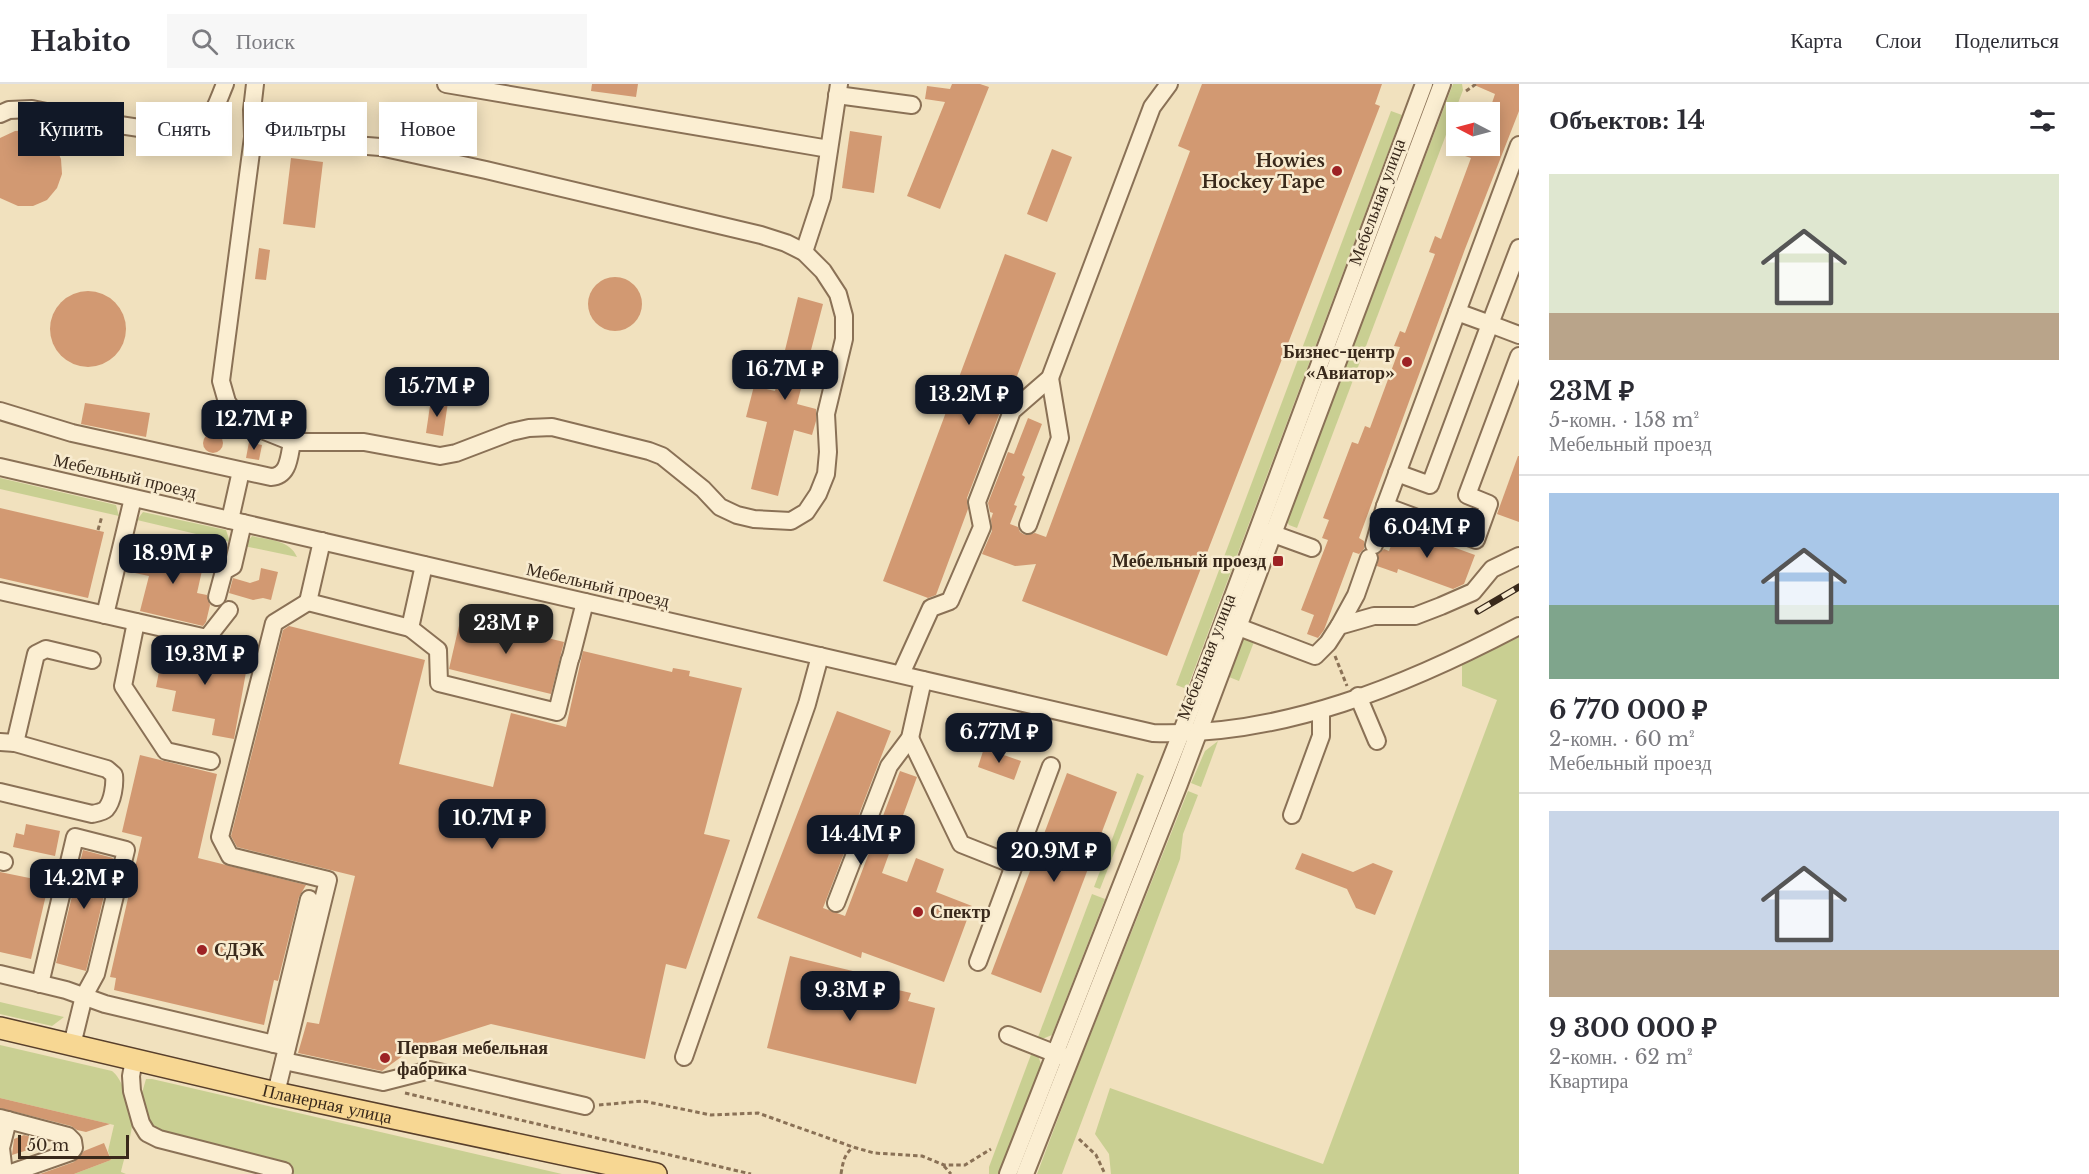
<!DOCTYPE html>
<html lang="ru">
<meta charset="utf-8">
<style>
body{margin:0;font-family:"Libre Baskerville",serif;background:#f7f7f7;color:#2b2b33;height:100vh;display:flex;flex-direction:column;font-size:22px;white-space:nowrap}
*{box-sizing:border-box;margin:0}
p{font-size:20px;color:#7c7c81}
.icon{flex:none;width:33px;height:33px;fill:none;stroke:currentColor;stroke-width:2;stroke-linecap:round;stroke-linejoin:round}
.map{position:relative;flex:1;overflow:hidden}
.drawer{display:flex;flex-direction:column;background:#fff;width:570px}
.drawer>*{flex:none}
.guide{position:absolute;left:18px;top:18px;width:570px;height:54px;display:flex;gap:12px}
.needle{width:39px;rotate:276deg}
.controls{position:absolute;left:1446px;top:18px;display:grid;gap:12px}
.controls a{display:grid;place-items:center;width:54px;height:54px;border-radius:0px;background:#fff;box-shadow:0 3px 15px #0003;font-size:30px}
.scale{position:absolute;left:18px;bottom:15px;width:111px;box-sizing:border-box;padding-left:6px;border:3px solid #39291b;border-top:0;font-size:16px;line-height:21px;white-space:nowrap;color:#39291b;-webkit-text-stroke:4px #f8ebcf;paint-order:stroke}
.price{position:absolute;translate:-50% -51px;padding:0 14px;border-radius:12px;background:#111827;color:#fff;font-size:20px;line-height:39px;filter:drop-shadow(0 2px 3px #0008)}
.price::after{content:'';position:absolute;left:50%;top:36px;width:18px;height:14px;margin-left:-9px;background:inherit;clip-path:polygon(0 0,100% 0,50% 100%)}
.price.selected{background:#222;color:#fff}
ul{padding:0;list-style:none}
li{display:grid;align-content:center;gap:12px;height:318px;padding:0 30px}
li+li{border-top:2px solid #e1e1e2}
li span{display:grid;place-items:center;height:186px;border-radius:0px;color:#555}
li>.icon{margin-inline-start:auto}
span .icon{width:108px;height:108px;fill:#fffc;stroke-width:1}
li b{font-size:26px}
h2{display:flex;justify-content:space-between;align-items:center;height:72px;padding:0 30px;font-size:26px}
.tag{padding:0 21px;border-radius:0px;background:#fff;box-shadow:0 3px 15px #0003;font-size:21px;line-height:54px}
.tag.selected{background:#111827;color:#fff}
header{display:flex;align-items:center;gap:36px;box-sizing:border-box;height:84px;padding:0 30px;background:#fff;border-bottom:2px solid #e1e1e2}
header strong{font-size:28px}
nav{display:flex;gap:33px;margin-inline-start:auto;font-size:21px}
.search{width:420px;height:54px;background:#f7f7f7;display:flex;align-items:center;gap:15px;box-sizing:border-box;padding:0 21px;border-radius:0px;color:#7c7c81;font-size:22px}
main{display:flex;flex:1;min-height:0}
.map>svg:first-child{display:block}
.green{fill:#c9cf92}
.building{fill:#d29972}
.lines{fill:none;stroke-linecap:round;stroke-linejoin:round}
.minor-casing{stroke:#8a7156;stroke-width:20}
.major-casing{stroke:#583f2b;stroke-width:24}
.path{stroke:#8a7156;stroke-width:3;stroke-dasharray:4.5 3;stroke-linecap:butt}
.minor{stroke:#fbeed2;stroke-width:16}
.major{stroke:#f7d793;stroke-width:21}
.rail-casing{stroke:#39291b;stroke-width:7}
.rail{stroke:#f8ebcf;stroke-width:4.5;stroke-dasharray:14;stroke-linecap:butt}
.poi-dot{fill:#9d2224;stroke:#f8ebcf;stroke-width:2}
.labels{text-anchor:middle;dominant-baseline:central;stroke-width:5;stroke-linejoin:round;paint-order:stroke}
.poi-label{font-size:18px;font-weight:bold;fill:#39291b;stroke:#f8ebcf;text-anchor:end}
.street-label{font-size:18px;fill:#39291b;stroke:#f8ebcf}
</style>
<header>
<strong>Habito</strong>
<div class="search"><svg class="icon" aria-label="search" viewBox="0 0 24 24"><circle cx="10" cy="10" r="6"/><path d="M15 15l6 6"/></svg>Поиск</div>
<nav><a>Карта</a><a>Слои</a><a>Поделиться</a></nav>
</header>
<main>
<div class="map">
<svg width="1519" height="1090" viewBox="0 0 1519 1090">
<rect width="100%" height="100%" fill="#f1e1be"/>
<g class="green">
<path d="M 1453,0 L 1462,0 L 1463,6 L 1297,444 L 1289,441 L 1287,437 Z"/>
<path d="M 1391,27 L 1402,31 L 1187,605 L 1176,601 Z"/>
<path d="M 0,394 L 116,421 L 119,432 L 0,405 Z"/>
<path d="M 143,428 L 226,446 L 230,458 L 137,436 Z"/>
<path d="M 252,452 C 269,456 290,456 297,473 L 244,462 Z"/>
<path d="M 1257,550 L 1239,597 L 1229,593 L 1244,552 Z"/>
<path d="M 1519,552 L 1519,1090 L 1111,1090 L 1109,1070 L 1095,1050 L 1110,1004 L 1323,1080 L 1497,616 L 1462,602 L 1462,580 Z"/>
<path d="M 1218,657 L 1201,703 L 1191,699 L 1205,667 Z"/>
<path d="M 1137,689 L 1144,692 L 1100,805 L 1094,803 Z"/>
<path d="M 1188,707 L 1198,711 L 1183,750 L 1180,775 L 1062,1090 L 1037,1090 L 1079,979 Z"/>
<path d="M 1092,810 L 1105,815 L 1052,951 L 1042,955 L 1038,953 Z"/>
<path d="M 0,918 L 64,933 L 52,942 L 0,930 Z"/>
<path d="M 0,961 L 112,987 C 123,995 130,1022 132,1036 C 133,1049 124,1074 121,1088 L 126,1090 L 74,1090 L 111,1076 L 108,1067 L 114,1041 L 0,1014 Z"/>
<path d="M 1032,968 L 1037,969 L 1041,980 L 999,1090 L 989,1090 L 989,1083 Z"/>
<path d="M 146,995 L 152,995 L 562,1090 L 292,1090 L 293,1082 C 272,1071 257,1072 235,1067 C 207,1062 175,1056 151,1042 L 142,1009 Z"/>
</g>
<g class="building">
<path d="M 592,0 L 638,0 L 636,13 L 591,7 Z"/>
<path d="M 952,0 L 980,0 L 989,3 L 940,125 L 907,112 L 945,18 L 925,15 L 927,2 L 950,5 Z"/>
<path d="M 1202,0 L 1382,0 L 1375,20 L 1380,22 L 1167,572 L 1022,517 L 1036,480 L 1015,482 L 982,470 L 992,447 L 991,435 L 993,429 L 990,428 L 988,419 L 1008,368 L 1014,370 L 1028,334 L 1042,340 L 1022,391 L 1025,393 L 1014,421 L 1017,422 L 1010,440 L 1018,443 L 1020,448 L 1025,451 L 1035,449 L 1046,453 L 1190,67 L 1178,62 Z"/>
<path d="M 1472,0 L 1519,0 L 1519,27 L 1465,165 L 1359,454 L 1364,457 L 1364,465 L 1359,470 L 1353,468 L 1324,546 L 1318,554 L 1307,550 L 1314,531 L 1301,526 L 1328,456 L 1322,454 L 1329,436 L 1323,434 L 1352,358 L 1358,360 L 1365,342 L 1370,344 L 1400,263 L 1394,262 L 1400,247 L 1405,249 L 1435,170 L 1429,168 L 1435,152 L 1441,155 L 1471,74 L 1465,72 L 1469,62 L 1490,62 L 1490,25 L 1495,10 Z"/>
<path d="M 30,46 L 44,51 L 55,62 L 61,75 L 62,90 L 57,104 L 47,116 L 33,122 L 18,122 L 0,114 L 0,54 L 15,47 Z"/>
<path d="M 850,47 L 882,52 L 874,109 L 842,104 Z"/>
<path d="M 1052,65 L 1072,73 L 1047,138 L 1027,130 Z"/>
<path d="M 291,74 L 323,78 L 315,144 L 283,140 Z"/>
<path d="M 259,164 L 270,166 L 266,196 L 255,195 Z"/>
<path d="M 1005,170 L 1056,189 L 1008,316 L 1002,323 L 967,414 L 968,425 L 936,511 L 928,514 L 883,497 Z"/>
<circle cx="615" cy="220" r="27"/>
<circle cx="88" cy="245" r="38"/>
<path d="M 798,213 L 823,220 L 797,320 L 816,325 L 816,337 L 812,351 L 794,346 L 778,412 L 751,405 L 767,338 L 746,333 L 754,302 L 775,307 Z"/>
<path d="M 431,315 L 448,318 L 443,352 L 426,349 Z"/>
<path d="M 85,319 L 150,329 L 146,353 L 81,340 Z"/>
<circle cx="213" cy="359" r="10"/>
<path d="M 249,358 L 262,361 L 259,376 L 246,374 Z"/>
<path d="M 1518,372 L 1519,372 L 1519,438 L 1497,430 Z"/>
<path d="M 0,424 L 104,448 L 88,514 L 0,494 Z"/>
<path d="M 1398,443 L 1475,471 L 1464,500 L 1453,505 L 1398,485 L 1397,489 L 1377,482 L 1378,470 L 1384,465 L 1389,467 Z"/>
<path d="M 142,459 L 205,473 L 197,509 L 207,511 L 210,521 L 206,538 L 203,542 L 140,527 L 149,492 L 135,489 Z"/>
<path d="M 261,484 L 278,488 L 271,516 L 263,514 L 253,516 L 229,509 L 233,494 L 250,499 L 259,496 Z"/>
<path d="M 461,533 L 564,558 L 551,610 L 449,585 Z"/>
<path d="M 289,542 L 425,576 L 399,680 L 493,703 L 511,629 L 566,643 L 583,567 L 672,588 L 673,584 L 690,587 L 689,592 L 742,604 L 704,750 L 730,756 L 686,885 L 666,880 L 645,975 L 491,940 L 412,965 L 382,987 L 298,969 L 307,938 L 319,940 L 355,792 L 237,763 L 231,752 L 283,546 Z"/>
<path d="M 164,562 L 248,577 L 234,655 L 212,651 L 215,635 L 172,627 L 176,607 L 156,603 Z"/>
<path d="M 837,627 L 891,647 L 823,824 L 845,832 L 900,687 L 917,693 L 882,789 L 907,798 L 916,774 L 944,785 L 936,808 L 972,822 L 944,898 L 862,868 L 861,874 L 757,834 Z"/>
<path d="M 984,664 L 1021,677 L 1014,696 L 978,683 Z"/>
<path d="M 140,671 L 217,690 L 198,774 L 306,801 L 299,813 L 278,897 L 274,896 L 264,941 L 114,906 L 116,894 L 110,893 L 142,753 L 122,748 Z"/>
<path d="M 1067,689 L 1117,708 L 1041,909 L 991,890 Z"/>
<path d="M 26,740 L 60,747 L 55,772 L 13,763 L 16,749 L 24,751 Z"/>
<path d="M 83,766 L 113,774 L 86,887 L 56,879 Z"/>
<path d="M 1302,769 L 1353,788 L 1373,779 L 1393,787 L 1375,831 L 1356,824 L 1347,805 L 1295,785 Z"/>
<path d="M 0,788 L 49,798 L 31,875 L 0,868 Z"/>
<path d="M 790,872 L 857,888 L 855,896 L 911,909 L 908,917 L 935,924 L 916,1000 L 767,964 Z"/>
<path d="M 0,1014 L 110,1040 L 86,1048 L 77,1046 L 71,1042 L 0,1024 Z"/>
<path d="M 24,1051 L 31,1053 L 34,1064 L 12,1071 L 14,1055 Z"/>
<path d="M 104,1059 L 111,1076 L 74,1090 L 40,1090 L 74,1078 L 84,1067 Z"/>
</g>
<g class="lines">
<defs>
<g id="minor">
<path d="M 446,0 L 829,65"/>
<path d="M 837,11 L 912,21"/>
<path d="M 0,30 L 9,26 L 32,25 L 80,35 L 179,50 C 211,46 214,26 225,0"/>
<path d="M 253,53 L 380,63 L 486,86 L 761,151 L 786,159 L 804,168 L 823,187 L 838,210 L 844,232 L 844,255 L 826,330 L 828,368 L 826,390 L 818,410 L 806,428 L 791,437 L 754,435 L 737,431 L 720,423 L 703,405 L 662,372 L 649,367 L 552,343 L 529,344 L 511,348 L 456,369 L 440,372 L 364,358 L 292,358 L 252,342 L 237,332 L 227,318 L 221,297 L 253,53 L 252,26 L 255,0"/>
<path d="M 1519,164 L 1490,240 L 1519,251"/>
<path d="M 804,168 L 822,113 L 839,0"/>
<path d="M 0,327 L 72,349 L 271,393 C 289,392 289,373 292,358"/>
<path d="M 0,383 L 1153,649 C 1282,653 1407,601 1519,542"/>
<path d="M 1397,389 L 1430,401 L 1490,240 L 1457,228"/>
<path d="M 1385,422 L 1476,456 L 1489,420 L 1467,411 L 1519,272"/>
<path d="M 230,436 L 241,387"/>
<path d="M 1028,441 L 1060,354 L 1050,294"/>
<path d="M 1265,447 L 1312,464"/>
<path d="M 322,457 L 308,518 L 410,544 L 424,481"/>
<path d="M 1374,461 L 1385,422 L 1519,61"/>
<path d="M 0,507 L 207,554 L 229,526"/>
<path d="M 217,513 L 224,487 L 233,482 L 243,439"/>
<path d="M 105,531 L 133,414"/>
<path d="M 136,538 L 123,602 L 166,667 L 211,677"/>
<path d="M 1228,539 L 1315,572 L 1328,559 L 1339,542 L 1374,532 L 1415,532 L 1441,522 L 1473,508 L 1492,485 L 1519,472"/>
<path d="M 1339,542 L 1356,511 L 1369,474"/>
<path d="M 410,544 L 438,566 L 439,599 L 557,628 L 570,575"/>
<path d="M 571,573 L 585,518"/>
<path d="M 901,590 L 931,524 L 950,517 L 982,443 L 977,418 L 1012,327 L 1050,294 L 1152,23 L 1169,0"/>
<path d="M 1358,612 L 1377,657"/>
<path d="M 910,654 L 961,760 L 1014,781"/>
<path d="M 0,658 L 15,659 L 107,685 L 114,691 C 115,700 113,717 106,725 C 103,728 97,729 92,730 L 0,708"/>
<path d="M 15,659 L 36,570 L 46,565 L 92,576"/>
<path d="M 1292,731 L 1321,652 L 1321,627"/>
<path d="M 0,777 L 4,778"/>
<path d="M 836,819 L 889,682 L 910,654 L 923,596"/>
<path d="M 978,878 L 1051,682"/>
<path d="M 0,890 L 66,906 L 105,920 L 287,963"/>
<path d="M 40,900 L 75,753 L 126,766 L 96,890 L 84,912 L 72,961"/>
<path d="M 1008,951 L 1064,973"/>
<path d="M 274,960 L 309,815"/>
<path d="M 684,973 L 807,620 L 820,572"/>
<path d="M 134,976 L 131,992 L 132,1007 L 141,1039 L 147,1049 L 159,1055 L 284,1087"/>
<path d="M 284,977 L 383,998 L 430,986 L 585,1022"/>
<path d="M 276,1009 L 328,796 L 230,772 L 220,753 L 274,539 L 308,518"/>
<path d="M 0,1034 L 68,1052 L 73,1057 L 74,1064 L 71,1068 L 8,1090"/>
<path d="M 4,1090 L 1,1064 L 8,1036"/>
<path d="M 1008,1090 L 1200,601 L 1424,0"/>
<path d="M 1025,1090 L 1179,700 L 1442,0"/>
</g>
<g id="major">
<path id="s1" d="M 0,944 L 276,1009 L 656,1090"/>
</g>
</defs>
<use href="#minor" class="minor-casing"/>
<use href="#major" class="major-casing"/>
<g class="path">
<path d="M 1466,7 L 1476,0"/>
<path d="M 98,446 L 102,432"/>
<path d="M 1335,572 L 1347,602"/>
<path d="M 405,1009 L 751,1090"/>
<path d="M 599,1021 L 643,1017 L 711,1031 L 758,1029 L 853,1063 L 874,1069 L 922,1072 L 944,1081 L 965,1081 L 991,1065"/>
<path d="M 1079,1055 L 1096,1071 L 1105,1090"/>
<path d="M 944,1082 L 951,1090"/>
<path d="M 841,1090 C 843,1078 844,1071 853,1063"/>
</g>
<use href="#minor" class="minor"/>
<use href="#major" class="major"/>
<defs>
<path id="rail" d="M 1478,527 L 1519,503"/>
</defs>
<use href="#rail" class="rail-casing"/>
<use href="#rail" class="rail"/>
</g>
<g class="poi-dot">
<circle cx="1337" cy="87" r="6"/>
<circle cx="1407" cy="278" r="6"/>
<rect x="1272" y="471" width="12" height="12" rx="3"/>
<circle cx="918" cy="828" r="6"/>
<circle cx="202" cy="866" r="6"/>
<circle cx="385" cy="974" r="6"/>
</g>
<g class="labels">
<g class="poi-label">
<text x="1325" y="77">Howies<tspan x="1325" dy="21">Hockey Tape</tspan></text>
<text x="1395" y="268">Бизнес-центр<tspan x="1395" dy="21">«Авиатор»</tspan></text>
<text x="1266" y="477">Мебельный проезд</text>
<text x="930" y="828" text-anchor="start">Спектр</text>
<text x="214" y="866" text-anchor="start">СДЭК</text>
<text x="397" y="964" text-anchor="start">Первая мебельная<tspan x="397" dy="21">фабрика</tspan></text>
</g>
<g class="street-label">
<text transform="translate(1377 118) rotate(-70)">Мебельная улица</text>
<text transform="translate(125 392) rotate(13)">Мебельный проезд</text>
<text transform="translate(598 501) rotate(13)">Мебельный проезд</text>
<text transform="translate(1206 573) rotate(-69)">Мебельная улица</text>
<text stroke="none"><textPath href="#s1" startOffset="336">Планерная улица</textPath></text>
</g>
</g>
</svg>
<div class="controls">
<a><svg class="needle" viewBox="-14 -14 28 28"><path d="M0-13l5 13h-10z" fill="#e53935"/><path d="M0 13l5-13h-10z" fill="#7c7c81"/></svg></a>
</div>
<div class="scale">50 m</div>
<b class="price" style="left:785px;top:317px">16.7M ₽</b>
<b class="price" style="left:437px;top:334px">15.7M ₽</b>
<b class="price" style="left:969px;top:342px">13.2M ₽</b>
<b class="price" style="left:254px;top:367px">12.7M ₽</b>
<b class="price" style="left:1427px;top:475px">6.04M ₽</b>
<b class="price" style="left:173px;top:501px">18.9M ₽</b>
<b class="price selected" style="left:506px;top:571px">23M ₽</b>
<b class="price" style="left:205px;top:602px">19.3M ₽</b>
<b class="price" style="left:999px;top:680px">6.77M ₽</b>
<b class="price" style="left:492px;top:766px">10.7M ₽</b>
<b class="price" style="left:861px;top:782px">14.4M ₽</b>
<b class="price" style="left:1054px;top:799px">20.9M ₽</b>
<b class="price" style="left:84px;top:826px">14.2M ₽</b>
<b class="price" style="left:850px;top:938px">9.3M ₽</b>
<div class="guide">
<a class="tag selected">Купить</a>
<a class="tag">Снять</a>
<a class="tag">Фильтры</a>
<a class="tag">Новое</a>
</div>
</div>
<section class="drawer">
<h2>Объектов: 14<svg class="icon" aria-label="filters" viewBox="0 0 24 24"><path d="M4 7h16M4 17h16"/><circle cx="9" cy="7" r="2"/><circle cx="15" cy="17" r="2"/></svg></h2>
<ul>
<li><span style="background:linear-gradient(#dfe7d0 75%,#b9a48a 0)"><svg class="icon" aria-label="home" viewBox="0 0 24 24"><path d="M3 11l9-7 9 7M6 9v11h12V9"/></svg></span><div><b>23M ₽</b><p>5-комн. · 158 m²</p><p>Мебельный проезд</p></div></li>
<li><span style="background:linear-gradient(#a9c7e8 60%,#7fa58c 0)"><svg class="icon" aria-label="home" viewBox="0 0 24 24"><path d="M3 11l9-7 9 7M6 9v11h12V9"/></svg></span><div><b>6 770 000 ₽</b><p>2-комн. · 60 m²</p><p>Мебельный проезд</p></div></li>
<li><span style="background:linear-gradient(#c9d6e8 75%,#b9a48a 0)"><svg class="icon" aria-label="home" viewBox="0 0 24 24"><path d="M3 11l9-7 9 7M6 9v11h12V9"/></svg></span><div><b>9 300 000 ₽</b><p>2-комн. · 62 m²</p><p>Квартира</p></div></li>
</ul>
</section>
</main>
